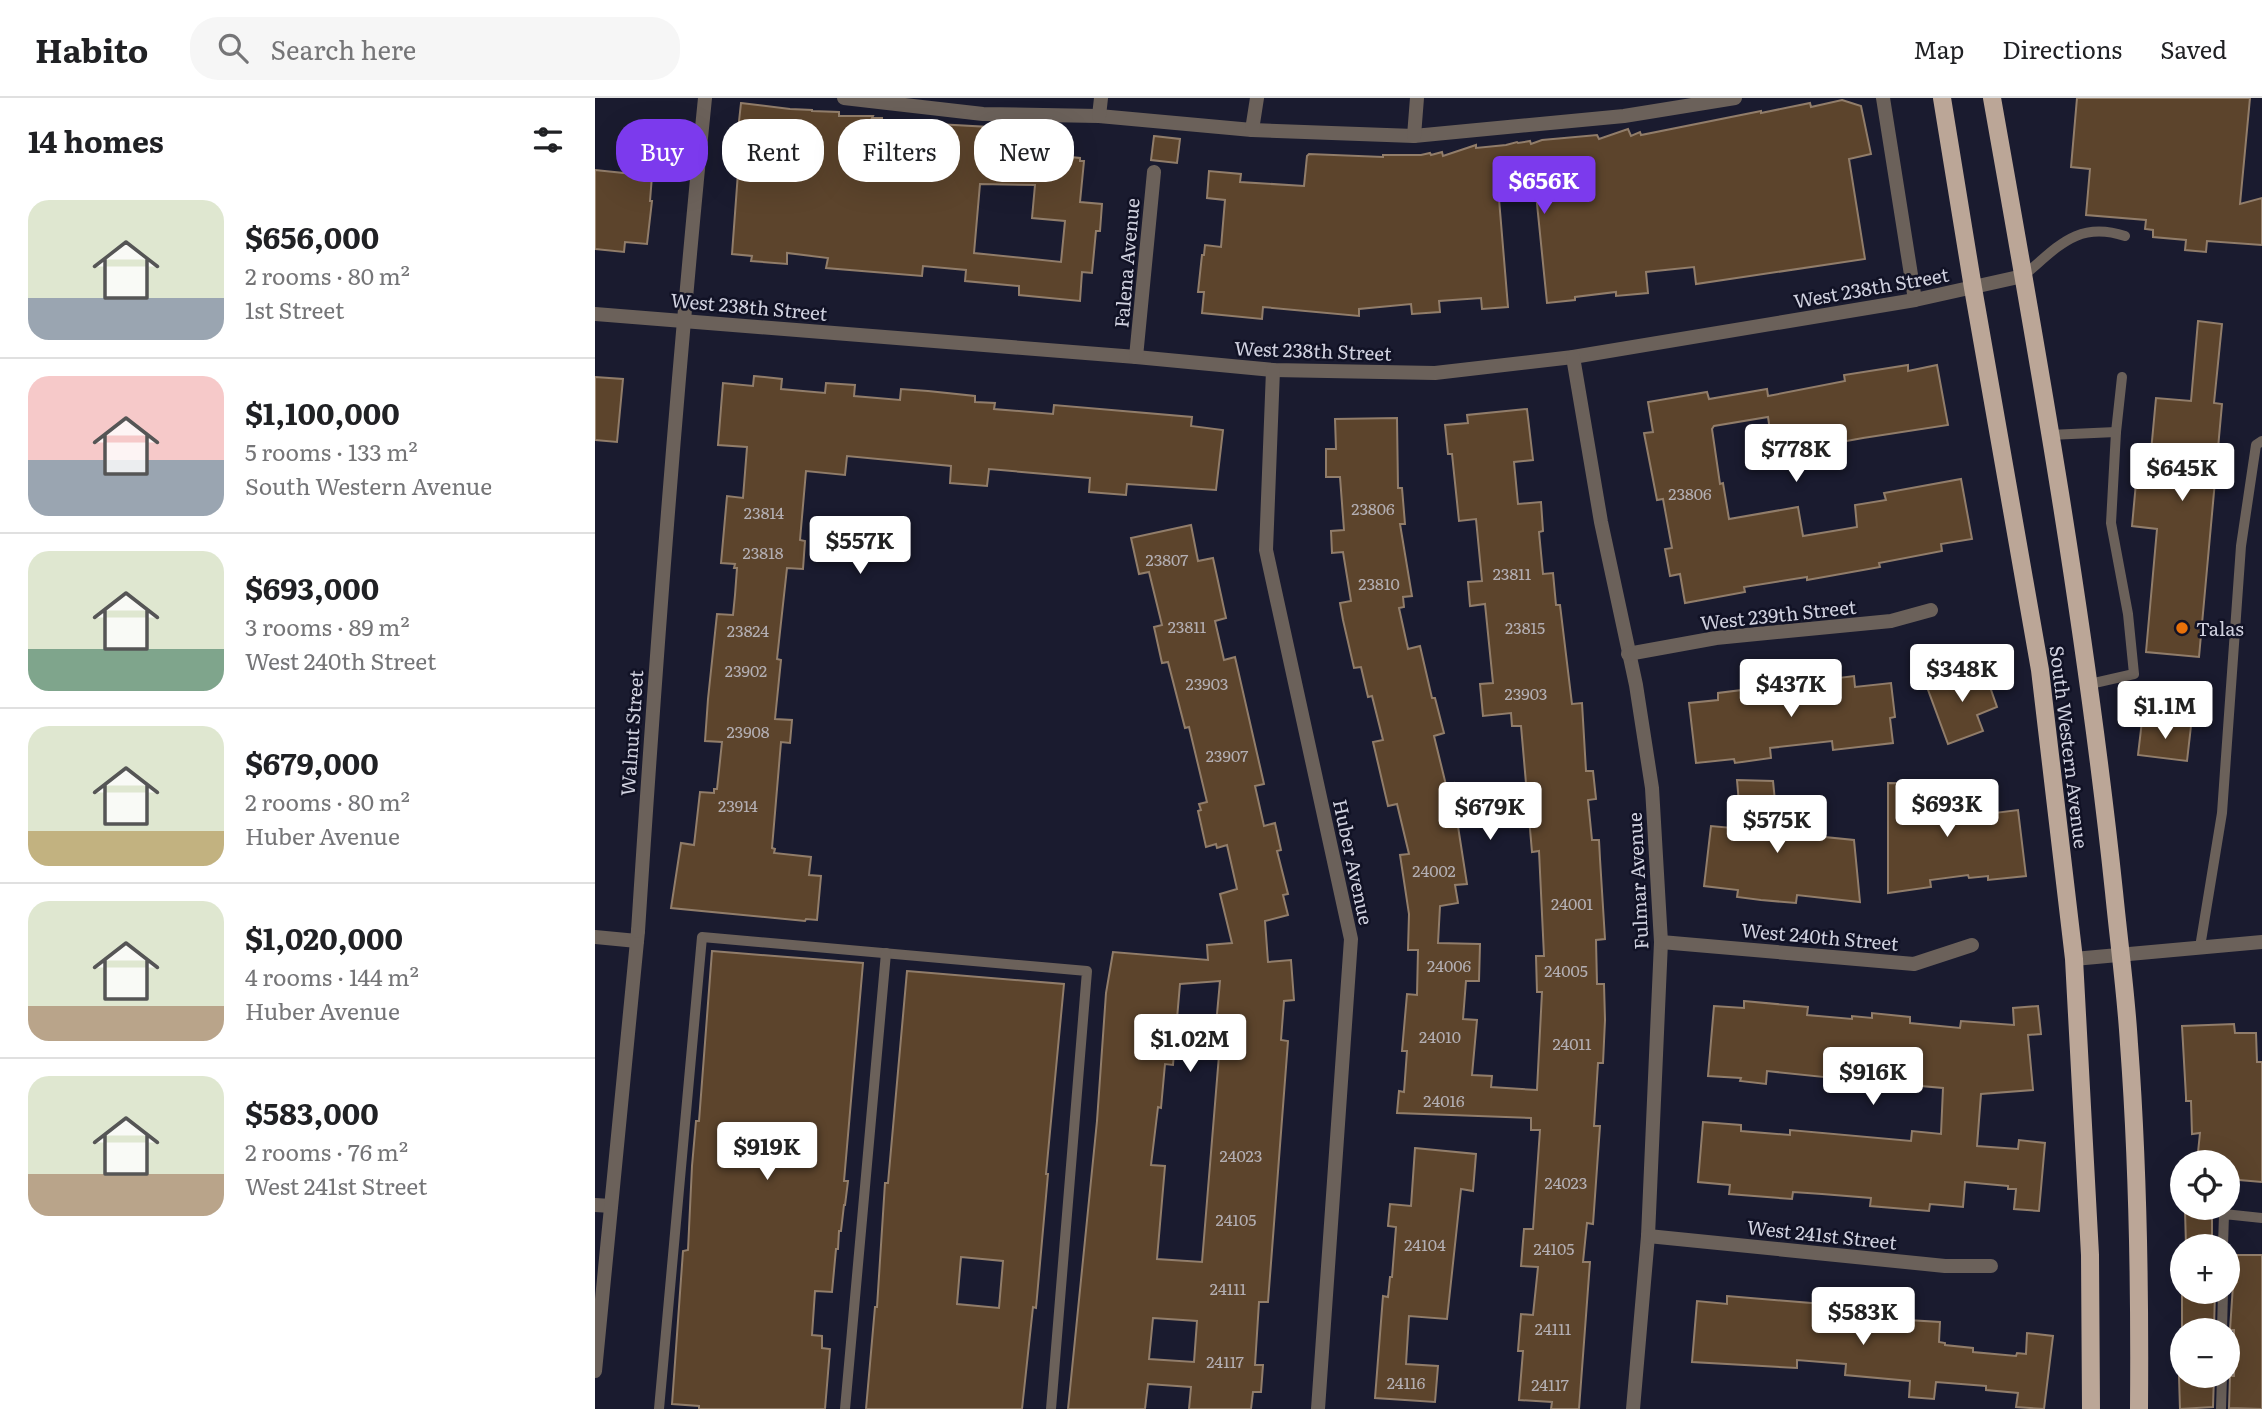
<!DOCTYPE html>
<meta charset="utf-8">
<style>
body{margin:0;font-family:Literata,serif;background:#f6f6f6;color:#202124;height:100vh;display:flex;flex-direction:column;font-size:26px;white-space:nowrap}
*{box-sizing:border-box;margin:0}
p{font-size:23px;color:#757577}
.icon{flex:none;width:38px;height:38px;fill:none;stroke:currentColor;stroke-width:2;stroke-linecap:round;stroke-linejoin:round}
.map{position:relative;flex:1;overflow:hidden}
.sheet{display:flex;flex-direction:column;background:#fff;width:595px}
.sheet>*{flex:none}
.top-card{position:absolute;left:21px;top:21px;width:665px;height:63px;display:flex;gap:14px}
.controls{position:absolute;left:1575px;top:1052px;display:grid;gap:14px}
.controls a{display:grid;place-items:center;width:70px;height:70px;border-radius:50%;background:#fff;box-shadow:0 7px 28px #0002;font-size:35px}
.price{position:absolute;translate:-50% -60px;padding:0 16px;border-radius:7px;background:#fff;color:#222;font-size:23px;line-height:46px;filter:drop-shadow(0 2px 4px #0008)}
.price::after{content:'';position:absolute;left:50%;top:42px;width:21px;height:16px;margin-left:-10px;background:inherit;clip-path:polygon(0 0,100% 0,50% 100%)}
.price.selected{background:#7c3aed;color:#fff}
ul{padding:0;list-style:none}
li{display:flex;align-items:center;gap:21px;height:175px;padding:0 28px}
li+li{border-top:2px solid #e0e0e0}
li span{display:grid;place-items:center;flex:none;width:196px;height:140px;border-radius:21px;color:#555}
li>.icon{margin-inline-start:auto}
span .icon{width:84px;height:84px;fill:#fffc;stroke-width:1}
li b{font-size:30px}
h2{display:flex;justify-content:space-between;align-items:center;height:84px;padding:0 28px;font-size:30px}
.pill{padding:0 24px;border-radius:28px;background:#fff;box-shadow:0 7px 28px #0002;font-size:24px;line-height:63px}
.pill.selected{background:#7c3aed;color:#fff}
header{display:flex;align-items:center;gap:42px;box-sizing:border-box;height:98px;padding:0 35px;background:#fff;border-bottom:2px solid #e0e0e0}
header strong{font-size:33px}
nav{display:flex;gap:38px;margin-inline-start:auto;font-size:24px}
.search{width:490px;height:63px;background:#f6f6f6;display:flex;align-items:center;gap:18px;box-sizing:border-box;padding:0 24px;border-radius:28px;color:#757577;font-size:26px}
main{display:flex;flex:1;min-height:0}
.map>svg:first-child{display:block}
.building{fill:#5c442c;stroke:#917d6a;stroke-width:2;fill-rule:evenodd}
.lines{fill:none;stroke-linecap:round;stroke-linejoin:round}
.service{stroke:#6b615a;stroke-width:10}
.minor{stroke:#6b615a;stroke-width:14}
.tertiary{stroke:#6b615a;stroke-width:14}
.primary{stroke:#bba697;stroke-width:18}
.food-dot{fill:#e8710a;stroke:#111225;stroke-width:2.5}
.labels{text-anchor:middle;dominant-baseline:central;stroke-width:5;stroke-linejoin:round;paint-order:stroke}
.number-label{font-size:16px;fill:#b3aeb2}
.street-label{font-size:19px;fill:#d0d1df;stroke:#111225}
.poi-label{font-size:19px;fill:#d0d1df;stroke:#111225;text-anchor:start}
</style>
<header>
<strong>Habito</strong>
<div class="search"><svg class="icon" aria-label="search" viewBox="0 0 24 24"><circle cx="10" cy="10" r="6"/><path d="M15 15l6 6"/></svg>Search here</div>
<nav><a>Map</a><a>Directions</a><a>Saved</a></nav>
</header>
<main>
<section class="sheet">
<h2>14 homes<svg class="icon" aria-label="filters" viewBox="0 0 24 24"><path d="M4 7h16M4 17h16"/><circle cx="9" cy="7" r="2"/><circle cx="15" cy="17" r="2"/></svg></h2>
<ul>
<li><span style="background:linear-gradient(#dfe7d0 70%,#9aa5b1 0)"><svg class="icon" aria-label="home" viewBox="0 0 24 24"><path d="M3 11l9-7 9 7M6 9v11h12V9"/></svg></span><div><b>$656,000</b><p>2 rooms · 80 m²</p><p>1st Street</p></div></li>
<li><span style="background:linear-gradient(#f6c9c9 60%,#9aa5b1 0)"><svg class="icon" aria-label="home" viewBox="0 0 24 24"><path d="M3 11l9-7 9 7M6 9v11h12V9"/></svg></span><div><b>$1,100,000</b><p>5 rooms · 133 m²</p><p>South Western Avenue</p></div></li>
<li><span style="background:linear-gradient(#dfe7d0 70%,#7fa58c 0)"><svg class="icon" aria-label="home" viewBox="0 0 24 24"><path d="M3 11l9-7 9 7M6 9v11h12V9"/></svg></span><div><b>$693,000</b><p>3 rooms · 89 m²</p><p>West 240th Street</p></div></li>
<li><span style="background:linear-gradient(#dfe7d0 75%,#c2b280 0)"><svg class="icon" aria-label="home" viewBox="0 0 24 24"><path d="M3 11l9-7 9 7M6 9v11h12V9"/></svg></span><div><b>$679,000</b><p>2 rooms · 80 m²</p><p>Huber Avenue</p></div></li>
<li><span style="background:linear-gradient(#dfe7d0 75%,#b9a48a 0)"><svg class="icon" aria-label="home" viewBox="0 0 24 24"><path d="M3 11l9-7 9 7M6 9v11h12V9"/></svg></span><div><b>$1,020,000</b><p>4 rooms · 144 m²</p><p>Huber Avenue</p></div></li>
<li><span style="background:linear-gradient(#dfe7d0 70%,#b9a48a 0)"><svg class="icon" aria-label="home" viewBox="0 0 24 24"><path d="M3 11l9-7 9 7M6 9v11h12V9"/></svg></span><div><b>$583,000</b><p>2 rooms · 76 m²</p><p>West 241st Street</p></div></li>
</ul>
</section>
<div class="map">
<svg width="1667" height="1311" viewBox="0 0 1667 1311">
<rect width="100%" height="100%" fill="#1a1b2f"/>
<g class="building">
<path d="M 1482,0 L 1655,0 L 1645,106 L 1667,100 L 1667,147 L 1612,143 L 1611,154 L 1590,152 L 1591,142 L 1558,139 L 1558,132 L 1550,131 L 1551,122 L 1491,117 L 1495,71 L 1476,69 Z"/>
<path d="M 1247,2 L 1266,8 L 1276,56 L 1254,61 L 1270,161 L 1101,186 L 1099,169 L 1051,174 L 1053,195 L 1021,198 L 1021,194 L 980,199 L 980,202 L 952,205 L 940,86 L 903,89 L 913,209 L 887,211 L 886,200 L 844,203 L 845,214 L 817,216 L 816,206 L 764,211 L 764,218 L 668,209 L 667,221 L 607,215 L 609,194 L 603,194 L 607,157 L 609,157 L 610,147 L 626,149 L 630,102 L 612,100 L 614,73 L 646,76 L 645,84 L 709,88 L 712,58 L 714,56 L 788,59 L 788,57 L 826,57 L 835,55 L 836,57 L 847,54 L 848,58 L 881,47 L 881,50 L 911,47 L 922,44 L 923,45 L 935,43 L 936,46 L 947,42 L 1002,37 L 1004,41 L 1033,31 L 1036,38 L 1045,34 L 1046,37 L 1166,13 L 1166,15 L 1215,5 L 1216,9 Z"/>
<path d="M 146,5 L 195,11 L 217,12 L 217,13 L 244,14 L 244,18 L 278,18 L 277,20 L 287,20 L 287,23 L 413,30 L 412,53 L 485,60 L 485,63 L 489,63 L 485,104 L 507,106 L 505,133 L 501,133 L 497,175 L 487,174 L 485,203 L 424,197 L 424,188 L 370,183 L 371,172 L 328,168 L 327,178 L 231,170 L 233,160 L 192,155 L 192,166 L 156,163 L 157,158 L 137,156 L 144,61 L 140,60 ZM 385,86 L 440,87 L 437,120 L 470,123 L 466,164 L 379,155 Z"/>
<path d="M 559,38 L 585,41 L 582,65 L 556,62 Z"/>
<path d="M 0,72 L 57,78 L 55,103 L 57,103 L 52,146 L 30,144 L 29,154 L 0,151 Z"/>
<path d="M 1603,223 L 1627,226 L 1619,305 L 1627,306 L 1604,559 L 1551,554 L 1562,431 L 1537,428 L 1542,374 L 1554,375 L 1561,300 L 1596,303 Z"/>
<path d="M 1313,267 L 1313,273 L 1342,267 L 1353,327 L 1268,340 L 1213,350 L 1214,354 L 1179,359 L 1173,319 L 1119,328 L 1117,331 L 1125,386 L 1128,385 L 1134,421 L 1203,409 L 1208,438 L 1262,429 L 1260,407 L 1291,402 L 1289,395 L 1366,381 L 1377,441 L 1346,446 L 1347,453 L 1284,465 L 1285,469 L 1212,482 L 1212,479 L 1149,489 L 1150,494 L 1090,505 L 1085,476 L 1075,478 L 1070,451 L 1077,450 L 1068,401 L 1062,402 L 1049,335 L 1058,334 L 1053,304 L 1112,294 L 1114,301 L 1172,291 L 1173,298 L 1250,283 L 1249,277 Z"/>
<path d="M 159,278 L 187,281 L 186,291 L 230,295 L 231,285 L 260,287 L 259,298 L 305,302 L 306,291 L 333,293 L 380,298 L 380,304 L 400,305 L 399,311 L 458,316 L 459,307 L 597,319 L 596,328 L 628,332 L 621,392 L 532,386 L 531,397 L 494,394 L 495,380 L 394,371 L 392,388 L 355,385 L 356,368 L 252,358 L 250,377 L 211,373 L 205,442 L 210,443 L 208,471 L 192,470 L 182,561 L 186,562 L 180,621 L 197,622 L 195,645 L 186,644 L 177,750 L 180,751 L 179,755 L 216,759 L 214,777 L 226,778 L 222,822 L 211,821 L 210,823 L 76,810 L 86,745 L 99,747 L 105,694 L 119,695 L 119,691 L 122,691 L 127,644 L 110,643 L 113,601 L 122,516 L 138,517 L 140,497 L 142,470 L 139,470 L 140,466 L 126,465 L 132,398 L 148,400 L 152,349 L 123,347 L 128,285 L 158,288 Z"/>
<path d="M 0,279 L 28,281 L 22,344 L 0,342 Z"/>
<path d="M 932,311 L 938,362 L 919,364 L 923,406 L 946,404 L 948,433 L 944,434 L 948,476 L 958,475 L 961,507 L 965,507 L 977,606 L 987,605 L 991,673 L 998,673 L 1001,701 L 993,702 L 997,742 L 1004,742 L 1005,761 L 1010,841 L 1001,842 L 1002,886 L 1009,886 L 1010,922 L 1008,965 L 1003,965 L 999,1028 L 1005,1028 L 998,1126 L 992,1125 L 988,1164 L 995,1164 L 984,1311 L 956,1311 L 957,1304 L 924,1302 L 928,1253 L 923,1253 L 926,1216 L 938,1217 L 943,1169 L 926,1168 L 929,1131 L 938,1131 L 945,1032 L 936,1032 L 936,1020 L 802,1015 L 804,993 L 809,994 L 812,953 L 807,953 L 812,896 L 822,897 L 823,852 L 813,852 L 814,816 L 805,757 L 814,756 L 802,706 L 793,708 L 778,644 L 788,642 L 777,598 L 773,599 L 766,569 L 759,570 L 748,522 L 745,505 L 756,503 L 748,454 L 737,455 L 736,433 L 749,432 L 745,379 L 731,379 L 731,351 L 741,351 L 740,321 L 802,320 L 803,390 L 807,390 L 810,426 L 805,426 L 817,498 L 808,499 L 809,509 L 804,510 L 813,551 L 825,548 L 837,600 L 840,600 L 849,635 L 839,638 L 851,687 L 859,685 L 868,721 L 862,722 L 872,786 L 860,787 L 863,805 L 845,808 L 843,845 L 885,846 L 884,883 L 871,883 L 868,921 L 882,922 L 877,977 L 897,978 L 896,989 L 942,992 L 947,894 L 942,894 L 941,858 L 949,858 L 944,753 L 937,754 L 926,628 L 917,628 L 916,615 L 888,618 L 885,586 L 898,585 L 890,506 L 875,508 L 873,484 L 887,483 L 881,421 L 864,423 L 857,356 L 853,356 L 850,327 L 873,325 L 872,317 Z"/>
<path d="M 596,427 L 603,463 L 618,460 L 631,520 L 620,523 L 629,562 L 640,559 L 669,686 L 660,688 L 669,728 L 680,725 L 686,752 L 682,753 L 693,796 L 688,797 L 693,817 L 670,823 L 673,864 L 696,862 L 699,902 L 689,903 L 686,942 L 693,943 L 673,1204 L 664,1204 L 660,1267 L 668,1267 L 666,1294 L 658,1294 L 656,1311 L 594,1311 L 596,1289 L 553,1286 L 550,1311 L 473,1311 L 502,1023 L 511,895 L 518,854 L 613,862 L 612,847 L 637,845 L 625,796 L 642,791 L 632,747 L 622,750 L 621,746 L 611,749 L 603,713 L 606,712 L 604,706 L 612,704 L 594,629 L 590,630 L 573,564 L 567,565 L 559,529 L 567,527 L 554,474 L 544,476 L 536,440 ZM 625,883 L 621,927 L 626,927 L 625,945 L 607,1164 L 562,1161 L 570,1068 L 556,1067 L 563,1009 L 566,1010 L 570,966 L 578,967 L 585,886 ZM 558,1220 L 602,1223 L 599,1264 L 554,1261 Z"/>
<path d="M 1388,569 L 1402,609 L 1382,617 L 1388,633 L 1353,646 L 1332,589 Z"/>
<path d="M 1259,578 L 1260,589 L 1296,585 L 1300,619 L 1295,620 L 1298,645 L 1238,652 L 1237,643 L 1175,650 L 1176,660 L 1140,665 L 1139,661 L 1101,665 L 1094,605 L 1123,602 L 1123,595 Z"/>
<path d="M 1547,623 L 1596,628 L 1592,663 L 1543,657 Z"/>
<path d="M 1142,682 L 1178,683 L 1182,723 L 1201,724 L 1200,736 L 1259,742 L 1265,804 L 1202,797 L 1201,805 L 1166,802 L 1142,799 L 1143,792 L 1109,788 L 1116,728 L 1137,730 L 1139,716 L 1145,717 Z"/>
<path d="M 1293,685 L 1357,686 L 1360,720 L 1423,712 L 1431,778 L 1393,782 L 1393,778 L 1374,780 L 1373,777 L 1335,782 L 1336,789 L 1293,795 Z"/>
<path d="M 117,853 L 268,865 L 249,1083 L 253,1083 L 250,1107 L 249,1107 L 246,1133 L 244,1133 L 243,1151 L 241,1151 L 237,1194 L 220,1193 L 217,1237 L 227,1238 L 227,1250 L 235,1251 L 230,1311 L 104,1311 L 104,1308 L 77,1306 L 88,1153 L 93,1152 L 97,1068 L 101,1023 L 104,1023 Z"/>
<path d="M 312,873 L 469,886 L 451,1076 L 453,1076 L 441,1210 L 438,1209 L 427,1311 L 271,1311 L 280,1209 L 282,1209 L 290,1085 L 293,1085 ZM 366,1159 L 408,1163 L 404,1210 L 362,1206 Z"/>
<path d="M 1149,903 L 1213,909 L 1212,917 L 1257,921 L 1257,918 L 1277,920 L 1277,915 L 1315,919 L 1315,925 L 1365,930 L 1366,923 L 1419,927 L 1418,910 L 1443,908 L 1446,936 L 1433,937 L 1438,992 L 1386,996 L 1382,1048 L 1423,1051 L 1424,1042 L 1450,1045 L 1444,1113 L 1419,1111 L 1421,1091 L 1413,1091 L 1413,1088 L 1370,1084 L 1368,1109 L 1335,1106 L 1334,1113 L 1275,1108 L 1276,1100 L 1227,1096 L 1198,1094 L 1197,1101 L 1134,1096 L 1135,1087 L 1103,1084 L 1108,1024 L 1146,1027 L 1146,1033 L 1195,1037 L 1195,1032 L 1316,1043 L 1317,1033 L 1346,1036 L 1348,990 L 1326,988 L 1326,985 L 1238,977 L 1238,980 L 1172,973 L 1171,986 L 1145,983 L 1146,980 L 1113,978 L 1119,908 L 1149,910 Z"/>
<path d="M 1639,926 L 1640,935 L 1661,935 L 1662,964 L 1667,964 L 1667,1084 L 1633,1081 L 1633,1064 L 1602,1064 L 1605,1035 L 1597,1036 L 1596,1003 L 1591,1003 L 1591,999 L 1587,928 Z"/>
<path d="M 820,1050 L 881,1056 L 878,1093 L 866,1091 L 852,1221 L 814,1218 L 811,1266 L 843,1268 L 840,1304 L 780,1300 L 788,1198 L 793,1199 L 795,1179 L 797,1179 L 801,1129 L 793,1128 L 795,1106 L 816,1108 Z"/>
<path d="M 1593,1110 L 1617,1110 L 1617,1148 L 1591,1148 L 1590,1112 L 1593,1112 Z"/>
<path d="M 1640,1157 L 1667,1157 L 1667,1311 L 1634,1310 L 1635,1278 L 1639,1278 L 1639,1232 L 1635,1232 Z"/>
<path d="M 1587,1194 L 1620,1194 L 1619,1232 L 1587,1232 Z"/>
<path d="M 1132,1198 L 1228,1206 L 1227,1215 L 1284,1220 L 1285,1212 L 1314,1214 L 1313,1222 L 1345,1224 L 1344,1244 L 1350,1245 L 1350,1247 L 1378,1250 L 1378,1254 L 1421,1258 L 1422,1255 L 1431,1256 L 1432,1235 L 1458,1238 L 1449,1311 L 1421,1309 L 1423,1295 L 1391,1292 L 1391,1288 L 1341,1284 L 1339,1301 L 1314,1299 L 1315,1283 L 1250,1277 L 1251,1266 L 1202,1262 L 1202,1270 L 1097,1264 L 1102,1203 L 1132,1206 Z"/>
<path d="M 1584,1278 L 1619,1278 L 1618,1309 L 1585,1311 Z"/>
</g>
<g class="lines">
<g class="service">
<path d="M 1428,178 C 1462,150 1482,122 1530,138"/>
<path d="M 1521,334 L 1527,279"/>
<path d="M 1454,337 L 1521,334 L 1516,425 L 1533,516 L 1539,576 L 1495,586"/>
<path d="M 1605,849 L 1627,715 L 1646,448 L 1661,347 L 1667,343"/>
<path d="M 1628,1148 L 1629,1116 L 1667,1120"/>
<path d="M 1627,1232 L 1628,1194"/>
<path d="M 64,1311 L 107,839 L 492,873 L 456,1311"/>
<path d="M 250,1311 L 291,855"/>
<path d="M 1626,1311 L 1627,1278"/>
</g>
<g class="minor">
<path d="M 249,0 L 388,16 L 504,18 L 657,32 L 819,38 L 1029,18 L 1140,0"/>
<path d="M 1288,0 L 1320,202"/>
<path d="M 504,18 L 506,0"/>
<path d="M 657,32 L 662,0"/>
<path d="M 819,38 L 822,0"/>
<path d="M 0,216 L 541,259 L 678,272 L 840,275 L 978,259 L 1320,202 L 1428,178"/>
<path d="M 541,259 L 559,74"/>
<path d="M 978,259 L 1006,424 L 1041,587 L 1057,690 L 1066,844 L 1053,1138 L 1038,1311"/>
<path d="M 678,272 L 671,452 L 756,841 L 723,1311"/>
<path d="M 1033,556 L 1121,540 L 1296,523 L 1336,512"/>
<path d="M 0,839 L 42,843"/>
<path d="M 1066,844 L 1319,866 L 1377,847"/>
<path d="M 0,1107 L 16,1108"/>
<path d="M 1053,1138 L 1350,1168 L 1396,1168"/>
<path d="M 0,1273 L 43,833"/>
</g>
<g class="tertiary">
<path d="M 43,833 C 61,555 82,277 110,0"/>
<path d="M 1479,861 L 1667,844"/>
</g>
<g class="primary">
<path d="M 1347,0 L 1378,190 L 1445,572 L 1479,861 L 1495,1157 L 1496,1311"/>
<path d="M 1397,0 C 1444,264 1491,528 1519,794 C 1524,845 1531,895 1534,946 C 1543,1067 1545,1189 1544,1311"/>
</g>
</g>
<circle class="food-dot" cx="1587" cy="530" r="7"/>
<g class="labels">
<g class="number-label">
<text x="1095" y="395">23806</text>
<text x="778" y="410">23806</text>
<text x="169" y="414">23814</text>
<text x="168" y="454">23818</text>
<text x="572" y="461">23807</text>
<text x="917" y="475">23811</text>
<text x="784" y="485">23810</text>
<text x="592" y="528">23811</text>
<text x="930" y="529">23815</text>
<text x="153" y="532">23824</text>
<text x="151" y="572">23902</text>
<text x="612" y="585">23903</text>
<text x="931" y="595">23903</text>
<text x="153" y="633">23908</text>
<text x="632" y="657">23907</text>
<text x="143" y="707">23914</text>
<text x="839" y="772">24002</text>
<text x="977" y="805">24001</text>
<text x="854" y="867">24006</text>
<text x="971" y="872">24005</text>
<text x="845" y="938">24010</text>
<text x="977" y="945">24011</text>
<text x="849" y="1002">24016</text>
<text x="646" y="1057">24023</text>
<text x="971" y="1084">24023</text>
<text x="641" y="1121">24105</text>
<text x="830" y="1146">24104</text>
<text x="959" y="1150">24105</text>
<text x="633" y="1190">24111</text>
<text x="958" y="1230">24111</text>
<text x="630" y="1263">24117</text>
<text x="811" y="1284">24116</text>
<text x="955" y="1286">24117</text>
</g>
<g class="street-label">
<text transform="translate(531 165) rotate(-85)">Falena Avenue</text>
<text transform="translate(1276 189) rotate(-10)">West 238th Street</text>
<text transform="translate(154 208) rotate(5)">West 238th Street</text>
<text transform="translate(718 252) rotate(2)">West 238th Street</text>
<text transform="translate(1183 516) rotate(-6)">West 239th Street</text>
<text transform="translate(36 635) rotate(-86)">Walnut Street</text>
<text transform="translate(1475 649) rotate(83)">South Western Avenue</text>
<text transform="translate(759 764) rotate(78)">Huber Avenue</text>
<text transform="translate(1042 783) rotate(-93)">Fulmar Avenue</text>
<text transform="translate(1225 838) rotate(5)">West 240th Street</text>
<text transform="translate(1227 1136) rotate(6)">West 241st Street</text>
</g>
<g class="poi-label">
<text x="1601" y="530">Talas</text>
</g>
</g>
</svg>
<div class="controls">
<a><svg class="icon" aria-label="locate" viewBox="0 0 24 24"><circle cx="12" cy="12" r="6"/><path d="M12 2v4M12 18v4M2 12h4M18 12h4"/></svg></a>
<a>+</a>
<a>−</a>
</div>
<b class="price selected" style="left:949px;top:118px">$656K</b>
<b class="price" style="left:1201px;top:386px">$778K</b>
<b class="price" style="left:1587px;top:405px">$645K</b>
<b class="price" style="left:265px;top:478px">$557K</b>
<b class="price" style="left:1367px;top:606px">$348K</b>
<b class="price" style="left:1196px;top:621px">$437K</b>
<b class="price" style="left:1570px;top:643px">$1.1M</b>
<b class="price" style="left:1352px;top:741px">$693K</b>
<b class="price" style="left:895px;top:744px">$679K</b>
<b class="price" style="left:1182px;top:757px">$575K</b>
<b class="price" style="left:595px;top:976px">$1.02M</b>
<b class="price" style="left:1278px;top:1009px">$916K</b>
<b class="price" style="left:172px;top:1084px">$919K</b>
<b class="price" style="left:1268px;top:1249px">$583K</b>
<div class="top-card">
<a class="pill selected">Buy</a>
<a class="pill">Rent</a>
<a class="pill">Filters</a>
<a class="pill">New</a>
</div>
</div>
</main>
